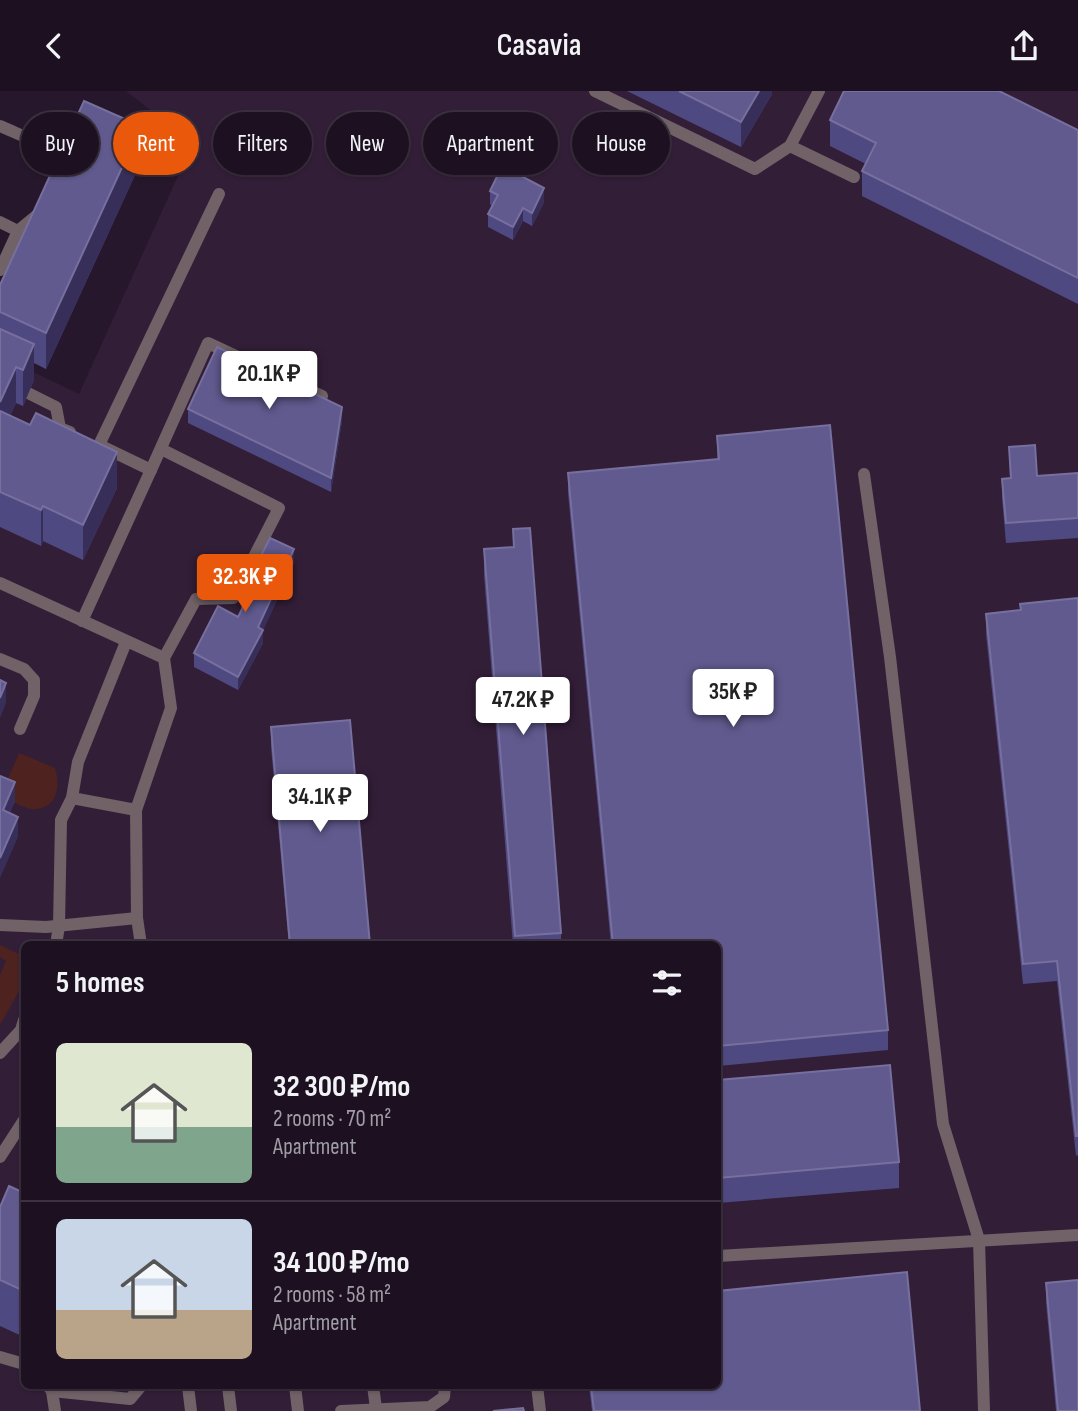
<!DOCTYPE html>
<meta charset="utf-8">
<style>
body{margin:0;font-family:"Sofia Sans Condensed",sans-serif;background:#2a1f2e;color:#f1f3f6;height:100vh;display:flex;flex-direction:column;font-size:26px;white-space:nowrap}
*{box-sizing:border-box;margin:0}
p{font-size:23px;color:#a09da5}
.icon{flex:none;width:38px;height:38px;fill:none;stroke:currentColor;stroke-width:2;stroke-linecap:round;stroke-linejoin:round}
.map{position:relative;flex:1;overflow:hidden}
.side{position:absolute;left:21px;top:850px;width:700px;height:448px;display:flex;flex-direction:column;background:#1d1121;border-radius:10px;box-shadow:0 2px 5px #0004,0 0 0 2px #3b313f}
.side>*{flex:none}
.banner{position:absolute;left:21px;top:21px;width:700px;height:63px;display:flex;gap:14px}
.price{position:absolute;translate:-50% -60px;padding:0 16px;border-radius:7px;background:#fff;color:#222;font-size:23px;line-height:46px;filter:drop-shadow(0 2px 4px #0008)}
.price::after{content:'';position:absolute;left:50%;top:42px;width:21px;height:16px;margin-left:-10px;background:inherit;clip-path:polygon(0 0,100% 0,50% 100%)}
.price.active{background:#ea580c;color:#fff}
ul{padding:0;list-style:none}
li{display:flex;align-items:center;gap:21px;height:175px;padding:0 35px}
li+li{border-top:2px solid #3b313f}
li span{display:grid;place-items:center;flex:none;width:196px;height:140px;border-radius:10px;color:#555}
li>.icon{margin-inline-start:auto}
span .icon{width:84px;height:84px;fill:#fffc;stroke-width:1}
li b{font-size:30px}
h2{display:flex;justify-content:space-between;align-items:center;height:84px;padding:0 35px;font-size:30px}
.pill{padding:0 24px;border-radius:32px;background:#1d1121;box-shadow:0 2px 5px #0004,0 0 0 2px #3b313f;font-size:24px;line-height:63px}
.pill.active{background:#ea580c;color:#fff}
header{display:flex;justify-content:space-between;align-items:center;height:91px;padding:0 35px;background:#1d1121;font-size:32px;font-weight:600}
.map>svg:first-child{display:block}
.built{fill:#331e38;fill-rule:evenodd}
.green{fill:#4d221f}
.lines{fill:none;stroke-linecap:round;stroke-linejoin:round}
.service{stroke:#706267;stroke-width:12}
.wall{fill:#4f4982}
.shaded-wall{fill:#382e5a}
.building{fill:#605a8e;stroke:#776f9e;stroke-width:2}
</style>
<header><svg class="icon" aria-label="back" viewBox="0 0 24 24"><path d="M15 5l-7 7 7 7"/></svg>Casavia<svg class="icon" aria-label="share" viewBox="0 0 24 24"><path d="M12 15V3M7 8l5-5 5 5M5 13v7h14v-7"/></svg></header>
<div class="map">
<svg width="1078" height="1320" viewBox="0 0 1078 1320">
<rect width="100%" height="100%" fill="#27172c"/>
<path class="built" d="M 126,0 L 1078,0 L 1078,1320 L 0,1320 L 0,265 L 79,303 L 193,52 ZM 24,854 L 718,854 L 718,1295 L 24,1295 Z"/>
<g class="green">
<path d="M 19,662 L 55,677 C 61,696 57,719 32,718 C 22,717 10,708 1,704 Z"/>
<path d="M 0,854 L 21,864 L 19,900 L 0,934 L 0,884 L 6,870 L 0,866 Z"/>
</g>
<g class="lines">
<g class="service">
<path d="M 595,0 L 755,78 L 790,55 L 819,0"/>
<path d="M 0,35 C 27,48 56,52 57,86"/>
<path d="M 790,55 L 854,86"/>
<path d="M 0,131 L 18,140"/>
<path d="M 0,179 L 18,140 L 41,121"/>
<path d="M 28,302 L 56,316 L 60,337 L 70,341"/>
<path d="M 161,358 L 279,417 L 233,507 L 196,508 L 164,567"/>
<path d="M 151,379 L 208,252 L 322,305"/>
<path d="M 864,383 L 890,566 L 943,1033 L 979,1149 L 984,1320"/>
<path d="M 0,492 L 164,567 L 171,617 L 136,719 L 137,827 L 141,854"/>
<path d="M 82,530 L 151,379 L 99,354 L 219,103"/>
<path d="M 0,568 L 24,578 L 34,589 L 34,605 L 20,638"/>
<path d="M 72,707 L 136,719"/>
<path d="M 0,834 L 46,836 L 137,827"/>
<path d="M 56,854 L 59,835 L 61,729 L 72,707 L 78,671 L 126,551"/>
<path d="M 0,962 L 21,939 L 24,929"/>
<path d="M 0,1066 L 24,1029"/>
<path d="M 718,1165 L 1078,1144"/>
<path d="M 0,1266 L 24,1273"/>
<path d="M 48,1295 L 52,1300 L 55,1320"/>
<path d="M 188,1295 L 191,1320"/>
<path d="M 228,1295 L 231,1320"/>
<path d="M 295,1295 L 298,1320"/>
<path d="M 373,1295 L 376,1317"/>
<path d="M 537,1295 L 540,1320"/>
<path d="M 52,1300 L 130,1308 L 141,1295"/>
<path d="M 341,1320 L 430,1316 L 444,1306 L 445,1295"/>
</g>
</g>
<g class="wall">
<path d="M 627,0 L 772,0 L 772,3 L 741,56 Z"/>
<path d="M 830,29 L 1078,39 L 1078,213 L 862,105 L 862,80 L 866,73 L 830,55 Z"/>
<path d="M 141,71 L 46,278 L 34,272 L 34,289 L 23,315 L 16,312 L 10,325 L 117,397 L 83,469 L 43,450 L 41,455 L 0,436 L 0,194 Z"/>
<path d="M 490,100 L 544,111 L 532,135 L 523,130 L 513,149 L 488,136 L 488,123 L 492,115 L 490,113 Z"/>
<path d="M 188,318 L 342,330 L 331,401 L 188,332 Z"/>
<path d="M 717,345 L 888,939 L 888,959 L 718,975 L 718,854 L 611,854 L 568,402 L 568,382 L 717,368 Z"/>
<path d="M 1009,356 L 1037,385 L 1078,382 L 1078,447 L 1006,452 L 1002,407 L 1002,388 L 1010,387 Z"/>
<path d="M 513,438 L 561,842 L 561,854 L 513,854 L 484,484 L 484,458 L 513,456 Z"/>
<path d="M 294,472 L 263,539 L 263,552 L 238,599 L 194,576 L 194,562 L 238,526 L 242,518 L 241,517 L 241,504 Z"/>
<path d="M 1078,507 L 1078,1064 L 1076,1065 L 1057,890 L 1023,893 L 986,543 L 986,523 L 1020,519 L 1020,513 Z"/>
<path d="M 271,636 L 370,854 L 289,854 L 271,656 Z"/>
<path d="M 718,989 L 899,1071 L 899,1097 L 718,1112 Z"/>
<path d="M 24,1102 L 24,1246 L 0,1235 L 0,1116 Z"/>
<path d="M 1046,1192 L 1078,1320 L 1056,1320 L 1046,1211 Z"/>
<path d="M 589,1295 L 718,1295 L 920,1320 L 592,1320 Z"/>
</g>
<g class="shaded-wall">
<path d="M 759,0 L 772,0 L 772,3 L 741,56 L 741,31 Z"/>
<path d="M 141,35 L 141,71 L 46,278 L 46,242 Z"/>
<path d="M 544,97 L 544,111 L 532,135 L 532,122 Z"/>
<path d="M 523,117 L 523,130 L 513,149 L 513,136 Z"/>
<path d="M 34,253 L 34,289 L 23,315 L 23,279 Z"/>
<path d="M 16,276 L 16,312 L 0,347 L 0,311 Z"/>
<path d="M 342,316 L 342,330 L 331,401 L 331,387 Z"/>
<path d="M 117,361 L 117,397 L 83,469 L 83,434 Z"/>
<path d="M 43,415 L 43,450 L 41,455 L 41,419 Z"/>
<path d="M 294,458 L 294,472 L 263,539 L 263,552 L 238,599 L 238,586 L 258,536 Z"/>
<path d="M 6,592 L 6,612 L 0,627 L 0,607 Z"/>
<path d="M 15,691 L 15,711 L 3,738 L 3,719 Z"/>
<path d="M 18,726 L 18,746 L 0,787 L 0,767 Z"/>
</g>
<g class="building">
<path d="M 679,0 L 759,0 L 741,31 Z"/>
<path d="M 844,0 L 999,0 L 1078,39 L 1078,187 L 862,80 L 876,52 L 830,29 Z"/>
<path d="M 84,10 L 141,35 L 46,242 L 0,221 L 0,194 Z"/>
<path d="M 502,75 L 544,97 L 532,122 L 523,117 L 513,136 L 488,123 L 498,104 L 490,100 Z"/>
<path d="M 0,238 L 34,253 L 23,279 L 16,276 L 0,311 Z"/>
<path d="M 217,256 L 342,316 L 331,387 L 188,318 Z"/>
<path d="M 0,320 L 30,334 L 36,322 L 117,361 L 83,434 L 43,415 L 41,419 L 0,401 Z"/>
<path d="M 830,334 L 888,939 L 718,955 L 718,854 L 613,854 L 568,382 L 719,368 L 717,345 Z"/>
<path d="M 1035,354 L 1037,385 L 1078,382 L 1078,427 L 1006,432 L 1002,388 L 1011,387 L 1009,356 Z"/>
<path d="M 530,437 L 561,842 L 515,845 L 484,458 L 514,456 L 513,438 Z"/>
<path d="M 270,447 L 294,458 L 258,536 L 263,539 L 238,586 L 194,562 L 218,515 L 238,526 L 247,508 L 241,504 Z"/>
<path d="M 1078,507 L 1078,1045 L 1076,1045 L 1057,870 L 1023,873 L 986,523 L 1021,519 L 1020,513 Z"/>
<path d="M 0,589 L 6,592 L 0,607 Z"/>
<path d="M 350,629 L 370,854 L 290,854 L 271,636 Z"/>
<path d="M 0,685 L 15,691 L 3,719 L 18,726 L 0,767 Z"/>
<path d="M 890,974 L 899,1071 L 718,1087 L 718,989 Z"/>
<path d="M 9,1095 L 24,1102 L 24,1200 L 0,1189 L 0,1116 Z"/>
<path d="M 907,1181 L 920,1320 L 594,1320 L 591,1295 L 718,1295 L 718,1200 Z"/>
<path d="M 1078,1189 L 1078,1320 L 1058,1320 L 1046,1192 Z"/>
<path d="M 523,1317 L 524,1320 L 493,1320 Z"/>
</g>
</svg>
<b class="price" style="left:269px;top:320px">20.1K ₽</b>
<b class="price active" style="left:245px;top:523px">32.3K ₽</b>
<b class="price" style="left:733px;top:638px">35K ₽</b>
<b class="price" style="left:523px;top:646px">47.2K ₽</b>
<b class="price" style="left:320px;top:743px">34.1K ₽</b>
<div class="banner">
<a class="pill">Buy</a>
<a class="pill active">Rent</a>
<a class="pill">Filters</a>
<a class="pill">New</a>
<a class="pill">Apartment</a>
<a class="pill">House</a>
</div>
<section class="side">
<h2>5 homes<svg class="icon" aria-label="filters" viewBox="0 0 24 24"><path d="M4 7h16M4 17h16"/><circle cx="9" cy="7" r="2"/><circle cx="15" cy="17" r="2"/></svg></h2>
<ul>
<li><span style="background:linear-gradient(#dfe7d0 60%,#7fa58c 0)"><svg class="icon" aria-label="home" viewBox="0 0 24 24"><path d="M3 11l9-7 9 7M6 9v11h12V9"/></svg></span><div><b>32 300 ₽/mo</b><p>2 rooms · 70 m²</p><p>Apartment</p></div></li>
<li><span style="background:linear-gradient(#c9d6e8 65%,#b9a48a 0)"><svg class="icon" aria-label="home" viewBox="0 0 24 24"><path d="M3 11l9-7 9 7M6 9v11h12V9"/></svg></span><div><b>34 100 ₽/mo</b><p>2 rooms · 58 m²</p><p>Apartment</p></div></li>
</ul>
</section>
</div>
